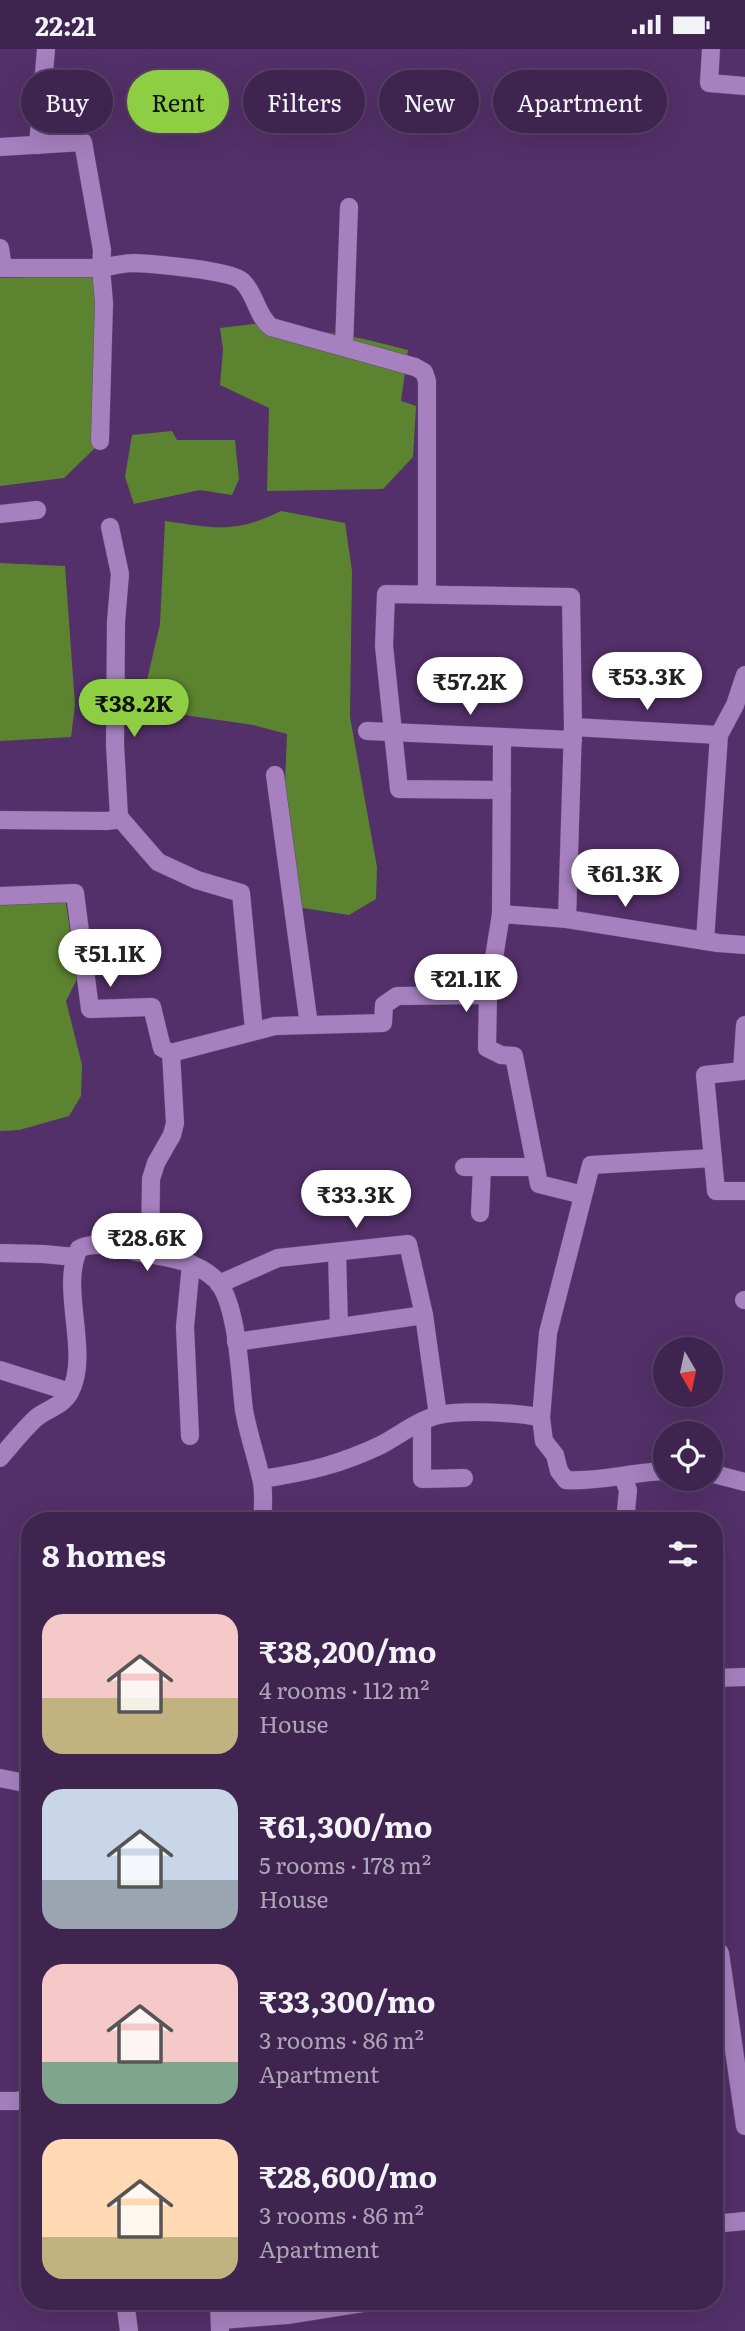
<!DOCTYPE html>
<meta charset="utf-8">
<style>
body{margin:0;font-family:Literata,serif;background:#493059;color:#f1f3f6;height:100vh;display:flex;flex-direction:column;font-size:26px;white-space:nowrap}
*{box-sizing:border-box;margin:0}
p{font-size:23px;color:#ada4b7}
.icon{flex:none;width:38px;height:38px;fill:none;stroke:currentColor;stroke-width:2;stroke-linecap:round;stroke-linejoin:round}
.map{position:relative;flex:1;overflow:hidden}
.details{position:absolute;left:21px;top:1463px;width:702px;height:798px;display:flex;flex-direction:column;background:#3e244f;border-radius:28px;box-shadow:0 7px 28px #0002,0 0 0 2px #574166}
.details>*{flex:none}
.top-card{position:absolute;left:21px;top:21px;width:704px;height:63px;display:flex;gap:14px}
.needle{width:46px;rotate:171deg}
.tools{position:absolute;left:653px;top:1288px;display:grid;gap:14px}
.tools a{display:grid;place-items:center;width:70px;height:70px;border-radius:50%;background:#3e244f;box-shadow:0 7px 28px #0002,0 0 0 2px #574166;font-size:35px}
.price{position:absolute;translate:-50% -60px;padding:0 16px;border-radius:24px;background:#fff;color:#222;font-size:23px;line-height:46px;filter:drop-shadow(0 2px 4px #0008)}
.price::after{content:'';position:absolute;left:50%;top:42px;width:21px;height:16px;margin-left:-10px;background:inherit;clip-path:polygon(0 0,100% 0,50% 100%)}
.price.on{background:#8ece43;color:#111}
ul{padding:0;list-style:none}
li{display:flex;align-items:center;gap:21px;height:175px;padding:0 21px}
li span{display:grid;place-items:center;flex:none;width:196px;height:140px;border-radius:21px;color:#555}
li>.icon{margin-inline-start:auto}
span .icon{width:84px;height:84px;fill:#fffc;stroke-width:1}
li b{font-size:30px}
h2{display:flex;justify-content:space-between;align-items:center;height:84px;padding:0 21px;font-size:30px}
.pill{padding:0 24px;border-radius:32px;background:#3e244f;box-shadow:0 7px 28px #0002,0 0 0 2px #574166;font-size:24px;line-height:63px}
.pill.on{background:#8ece43;color:#111}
.status{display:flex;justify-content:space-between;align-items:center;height:49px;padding:0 35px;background:#3e244f;direction:ltr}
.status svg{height:19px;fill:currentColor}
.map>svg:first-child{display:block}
.water{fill:#5c8430}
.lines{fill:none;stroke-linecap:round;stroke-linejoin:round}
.minor-casing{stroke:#654976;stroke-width:19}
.minor{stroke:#a680bf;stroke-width:18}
</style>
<div class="status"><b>22:21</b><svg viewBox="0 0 49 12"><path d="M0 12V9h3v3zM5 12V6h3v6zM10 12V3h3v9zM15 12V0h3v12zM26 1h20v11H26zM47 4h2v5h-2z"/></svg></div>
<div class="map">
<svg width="745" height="2282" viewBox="0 0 745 2282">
<rect width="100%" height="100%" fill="#533069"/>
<g class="water">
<path d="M 97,226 L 94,400 L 64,429 L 0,437 L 0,229 Z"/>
<path d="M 270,273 L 364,290 L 408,301 L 401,352 L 416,357 L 413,408 L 383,440 L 267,442 L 269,359 L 220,336 L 223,300 L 220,279 Z"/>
<path d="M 172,382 L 177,391 L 235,391 L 239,430 L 232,446 L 200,441 L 134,455 L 125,428 L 132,386 Z"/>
<path d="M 281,462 L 345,474 L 352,522 L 350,668 L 377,818 L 376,850 L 349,866 L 296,858 L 283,782 L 287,685 L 253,676 L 150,661 L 144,644 L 160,575 L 165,472 C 214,479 235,485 281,462 Z"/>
<path d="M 0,514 L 65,517 L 75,656 L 71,688 L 0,692 Z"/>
<path d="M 65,848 L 77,930 L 66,952 L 82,1016 L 81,1047 L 69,1067 L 19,1081 L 0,1082 L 0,853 Z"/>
</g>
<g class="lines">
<defs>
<g id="minor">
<path d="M 711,0 L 709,34 L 745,37"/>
<path d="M 38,96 L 46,0"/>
<path d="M 0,98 L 83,93 L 102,201 L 101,219 L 0,219"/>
<path d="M 0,199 L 3,219"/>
<path d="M 344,298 L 349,158"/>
<path d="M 100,392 L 104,254 L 101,219 C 112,217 123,214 134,214 C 154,215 230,221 242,232 C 256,245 256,266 271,278 L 415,318 L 424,323 L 427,332 L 427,544"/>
<path d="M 0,465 L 37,461"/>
<path d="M 573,678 L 719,686"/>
<path d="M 367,682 L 573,691"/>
<path d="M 275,726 L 309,976"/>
<path d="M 502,741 L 399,740 L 384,597 L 386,545 L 571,548 L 573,678 L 567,870"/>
<path d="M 119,768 L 158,813 L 197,831 L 241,844 L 254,981"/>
<path d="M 0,771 L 106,772 L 115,771 L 119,768 L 115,695 L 116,573 L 120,525 L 110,478"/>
<path d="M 0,847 L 75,844 L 90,960 L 152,958 L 162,999 L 171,1004 L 275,977 L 383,974 L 384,956 L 397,947 L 488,946 L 501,865 L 502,689"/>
<path d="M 501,865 L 567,870 L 718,894 L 745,896"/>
<path d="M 705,892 L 719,686 L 735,656 L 745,626"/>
<path d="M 488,946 L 487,999 L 501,1006 L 514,1007 L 539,1135 L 583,1146"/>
<path d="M 745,976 L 742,1022 L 705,1026 L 716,1142 L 745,1142"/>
<path d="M 464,1118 L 536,1118"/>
<path d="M 480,1164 L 482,1118"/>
<path d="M 337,1203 L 339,1278"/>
<path d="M 0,1204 L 43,1205 L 75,1208"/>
<path d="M 150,1205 L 151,1130 L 156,1114 L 172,1086 L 175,1074 L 171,1004"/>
<path d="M 219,1235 L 278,1209 L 408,1195 L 424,1266"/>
<path d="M 744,1251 L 745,1251"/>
<path d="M 236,1293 L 424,1266 L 438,1366"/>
<path d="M 0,1321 L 70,1343"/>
<path d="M 541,1369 L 548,1284 L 591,1116 L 713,1109"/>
<path d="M 422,1374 L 422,1430 L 464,1429"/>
<path d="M 190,1387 L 185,1278 L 191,1215"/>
<path d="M 0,1409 C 12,1395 23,1381 36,1369 C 47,1360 63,1357 70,1343 C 91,1304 59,1239 79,1200 C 95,1190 124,1201 142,1204 C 167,1208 197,1212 216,1231 C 238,1253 240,1330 244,1361 C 248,1384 256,1407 261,1429 C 265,1442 262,1458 263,1472"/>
<path d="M 710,1424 L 745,1433"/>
<path d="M 623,1428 L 628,1441 L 625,1472"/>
<path d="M 262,1430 C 307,1423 339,1416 381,1396 C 398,1387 420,1370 439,1366 C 460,1361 519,1363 541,1369 L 544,1392 L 555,1406 L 559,1422 L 566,1431 C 600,1433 632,1423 665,1422"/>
<path d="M 714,1629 L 745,1628"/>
<path d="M 0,1729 L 30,1735"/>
<path d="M 720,1904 L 745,2077"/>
<path d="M 0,2052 L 17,2052 L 30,2049"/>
<path d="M 714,2175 L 745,2172"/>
<path d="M 125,2252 L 129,2282"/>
<path d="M 219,2252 L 220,2282"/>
<path d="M 221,2271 L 287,2266 L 375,2252"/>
</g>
</defs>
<use href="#minor" class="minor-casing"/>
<use href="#minor" class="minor"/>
</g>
</svg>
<div class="tools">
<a><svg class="needle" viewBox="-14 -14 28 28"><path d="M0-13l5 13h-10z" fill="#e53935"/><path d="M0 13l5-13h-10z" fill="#ada4b7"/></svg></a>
<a><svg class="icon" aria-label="locate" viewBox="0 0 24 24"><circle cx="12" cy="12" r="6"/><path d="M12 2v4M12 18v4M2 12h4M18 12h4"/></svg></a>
</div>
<b class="price" style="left:647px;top:663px">₹53.3K</b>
<b class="price" style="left:470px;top:668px">₹57.2K</b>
<b class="price on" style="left:134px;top:690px">₹38.2K</b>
<b class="price" style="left:625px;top:860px">₹61.3K</b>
<b class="price" style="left:110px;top:940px">₹51.1K</b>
<b class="price" style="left:466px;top:965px">₹21.1K</b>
<b class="price" style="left:356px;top:1181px">₹33.3K</b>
<b class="price" style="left:147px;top:1224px">₹28.6K</b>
<div class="top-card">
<a class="pill">Buy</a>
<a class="pill on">Rent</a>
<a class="pill">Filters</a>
<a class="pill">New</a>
<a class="pill">Apartment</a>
</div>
<section class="details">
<h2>8 homes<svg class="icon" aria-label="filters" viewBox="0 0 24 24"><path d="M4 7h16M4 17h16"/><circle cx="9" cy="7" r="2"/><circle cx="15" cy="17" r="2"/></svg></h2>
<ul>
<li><span style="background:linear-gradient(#f6c9c9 60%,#c2b280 0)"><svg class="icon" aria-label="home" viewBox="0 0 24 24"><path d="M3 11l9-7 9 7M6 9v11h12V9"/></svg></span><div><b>₹38,200/mo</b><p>4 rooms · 112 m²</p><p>House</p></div></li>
<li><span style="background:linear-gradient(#c9d6e8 65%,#9aa5b1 0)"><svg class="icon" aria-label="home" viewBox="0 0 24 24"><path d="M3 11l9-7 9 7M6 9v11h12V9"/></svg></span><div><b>₹61,300/mo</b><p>5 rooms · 178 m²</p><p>House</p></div></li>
<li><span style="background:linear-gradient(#f6c9c9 70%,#7fa58c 0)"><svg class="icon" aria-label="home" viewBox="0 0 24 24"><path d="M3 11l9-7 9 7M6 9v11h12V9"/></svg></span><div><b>₹33,300/mo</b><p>3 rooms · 86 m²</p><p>Apartment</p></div></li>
<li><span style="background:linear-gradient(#ffd9b3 70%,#c2b280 0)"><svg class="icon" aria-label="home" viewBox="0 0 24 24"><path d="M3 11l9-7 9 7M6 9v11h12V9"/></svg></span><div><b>₹28,600/mo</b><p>3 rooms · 86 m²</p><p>Apartment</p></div></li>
</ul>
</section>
</div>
